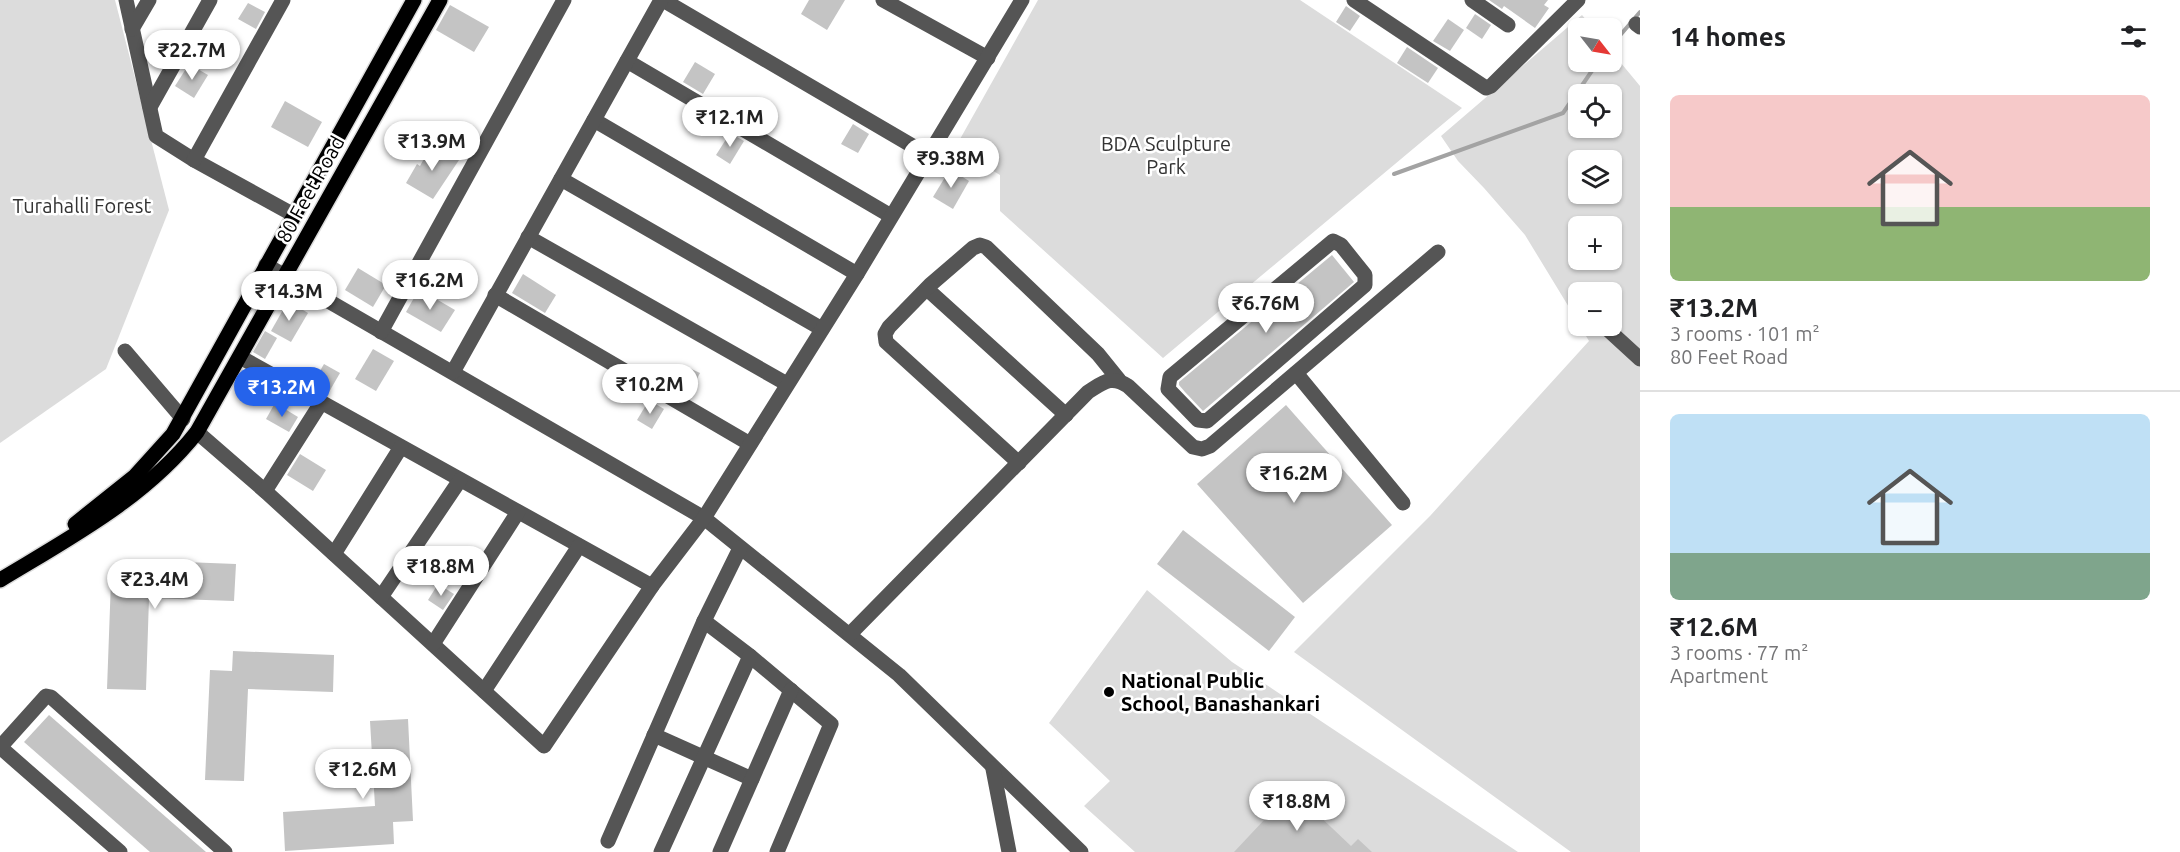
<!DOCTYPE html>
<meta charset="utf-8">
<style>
body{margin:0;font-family:Ubuntu,sans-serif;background:#f6f6f6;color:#202124;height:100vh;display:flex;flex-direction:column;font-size:22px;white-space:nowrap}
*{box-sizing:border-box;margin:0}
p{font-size:20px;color:#757577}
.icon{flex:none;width:33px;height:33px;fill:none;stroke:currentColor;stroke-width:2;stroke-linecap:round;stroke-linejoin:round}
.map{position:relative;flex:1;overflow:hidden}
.sheet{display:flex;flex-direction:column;background:#fff;width:540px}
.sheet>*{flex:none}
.needle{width:39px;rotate:121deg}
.fabs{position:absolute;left:1568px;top:18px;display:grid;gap:12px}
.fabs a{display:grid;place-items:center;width:54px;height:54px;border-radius:9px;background:#fff;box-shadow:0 2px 4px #0004;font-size:30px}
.price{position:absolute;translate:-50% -51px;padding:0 14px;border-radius:21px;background:#fff;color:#222;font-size:20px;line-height:39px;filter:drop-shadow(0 2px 3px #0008)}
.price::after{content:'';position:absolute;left:50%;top:36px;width:18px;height:14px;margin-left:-9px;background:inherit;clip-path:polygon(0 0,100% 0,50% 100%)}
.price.selected{background:#2563eb;color:#fff}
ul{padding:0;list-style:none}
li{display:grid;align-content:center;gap:12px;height:318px;padding:0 30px}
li+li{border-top:2px solid #e0e0e0}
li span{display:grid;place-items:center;height:186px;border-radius:9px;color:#555}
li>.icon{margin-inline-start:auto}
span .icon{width:108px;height:108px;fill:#fffc;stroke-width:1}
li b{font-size:26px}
h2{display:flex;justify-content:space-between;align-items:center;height:72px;padding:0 30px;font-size:26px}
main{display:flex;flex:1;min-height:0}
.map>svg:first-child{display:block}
.green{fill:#dcdcdc;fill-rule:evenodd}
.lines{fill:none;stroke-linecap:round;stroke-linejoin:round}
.stream{stroke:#a3a3a3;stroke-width:4}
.building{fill:#c4c4c4}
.major-casing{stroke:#dbdbdb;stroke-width:18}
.minor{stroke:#555;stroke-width:15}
.major{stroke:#000;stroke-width:15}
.poi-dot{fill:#000;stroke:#fff;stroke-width:2}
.labels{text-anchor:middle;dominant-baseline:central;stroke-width:5;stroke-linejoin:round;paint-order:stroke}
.park-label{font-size:20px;fill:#333;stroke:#fff}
.street-label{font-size:20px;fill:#000;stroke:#fff}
.poi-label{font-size:20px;font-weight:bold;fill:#000;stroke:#fff;text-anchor:start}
</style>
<main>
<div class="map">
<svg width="1640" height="852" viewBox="0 0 1640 852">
<rect width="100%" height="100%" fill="#fff"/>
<g class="green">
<path d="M 0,0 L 115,0 L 169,210 L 106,369 L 0,443 Z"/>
<path d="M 1038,0 L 1300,0 L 1462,108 L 1163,358 L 1000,211 L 1000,175 L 955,148 Z"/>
<path d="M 1582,15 L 1593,28 L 1578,28 L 1578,62 L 1611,62 L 1611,51 L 1640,86 L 1640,852 L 1571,852 L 1294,652 L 1430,516 L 1589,341 L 1580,326 L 1611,326 L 1611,292 L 1578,292 L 1578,322 L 1525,235 L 1484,188 L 1458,161 L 1441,136 ZM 1578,94 L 1611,94 L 1611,128 L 1578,128 ZM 1578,160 L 1611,160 L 1611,194 L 1578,194 ZM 1578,226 L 1611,226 L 1611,260 L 1578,260 Z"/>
<path d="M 1147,590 L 1232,662 L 1518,852 L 1135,852 L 1084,806 L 1110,781 L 1049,723 Z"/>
</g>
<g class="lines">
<g class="stream">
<path d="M 1611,46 L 1640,12"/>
<path d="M 1394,174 L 1563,113 L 1598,62"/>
</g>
</g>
<g class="building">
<path d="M 809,0 L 845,0 L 827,30 L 801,14 Z"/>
<path d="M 1489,0 L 1548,0 L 1544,5 L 1549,8 L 1535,28 L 1504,6 L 1502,9 Z"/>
<path d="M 248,3 L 265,12 L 256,29 L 238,19 Z"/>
<path d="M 450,5 L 489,27 L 474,52 L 436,30 Z"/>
<path d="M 1346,6 L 1360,16 L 1350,31 L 1336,22 Z"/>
<path d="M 1475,14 L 1491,25 L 1482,39 L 1466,28 Z"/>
<path d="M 1448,19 L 1464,30 L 1450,51 L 1433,41 Z"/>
<path d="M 1407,47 L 1438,68 L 1428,83 L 1397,63 Z"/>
<path d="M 695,62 L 715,74 L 703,94 L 683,82 Z"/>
<path d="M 189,64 L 208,75 L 194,98 L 175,86 Z"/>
<path d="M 285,101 L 322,122 L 308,147 L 271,127 Z"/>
<path d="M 853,124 L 869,134 L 858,153 L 841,144 Z"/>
<path d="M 730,133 L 744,141 L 730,164 L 716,155 Z"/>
<path d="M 432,144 L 459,160 L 433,199 L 406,183 L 417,164 L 420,166 Z"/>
<path d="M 950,169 L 969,181 L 953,209 L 933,197 Z"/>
<path d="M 1332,255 L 1354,282 L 1203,411 L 1185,392 L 1179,385 L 1179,382 Z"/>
<path d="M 358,268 L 386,285 L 373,307 L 345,290 Z"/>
<path d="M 523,274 L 556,295 L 545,313 L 512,293 Z"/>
<path d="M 419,289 L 455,310 L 441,332 L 406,312 Z"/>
<path d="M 288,301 L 308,313 L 291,342 L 271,331 Z"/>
<path d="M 265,331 L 277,338 L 265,359 L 253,352 Z"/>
<path d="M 373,349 L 394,361 L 376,391 L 355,379 Z"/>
<path d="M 324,364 L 340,373 L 329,392 L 313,383 Z"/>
<path d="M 683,365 L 700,373 L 688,396 L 672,387 Z"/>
<path d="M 649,400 L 664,409 L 652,429 L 637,420 Z"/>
<path d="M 275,403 L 298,417 L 289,432 L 266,419 Z"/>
<path d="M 1286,405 L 1392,525 L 1303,603 L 1197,484 Z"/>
<path d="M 300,454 L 326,470 L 313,491 L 287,475 Z"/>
<path d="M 1183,530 L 1295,617 L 1269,651 L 1157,564 Z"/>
<path d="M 134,560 L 236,564 L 234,601 L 149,598 L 146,690 L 107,689 L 111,580 L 134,580 Z"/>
<path d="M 438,584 L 454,594 L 443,610 L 428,600 Z"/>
<path d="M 233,651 L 334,655 L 333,692 L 248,689 L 244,781 L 205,780 L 210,670 L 232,671 Z"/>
<path d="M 49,715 L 206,852 L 150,852 L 24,742 Z"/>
<path d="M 408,719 L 413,821 L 393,822 L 394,844 L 285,851 L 283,812 L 375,806 L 370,721 Z"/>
<path d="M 1292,790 L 1351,846 L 1358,839 L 1372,852 L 1234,852 Z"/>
</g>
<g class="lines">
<defs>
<g id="major">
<path d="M 75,524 L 135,476 L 173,434 L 414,0"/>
<path d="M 0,580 C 71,537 145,498 197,432 L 440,0"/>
</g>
</defs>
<use href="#major" class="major-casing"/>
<g class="minor">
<path d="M 126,0 L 156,136 L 194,160 L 294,215"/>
<path d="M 663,0 L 928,155"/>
<path d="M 883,0 L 988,58"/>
<path d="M 1354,0 L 1486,88 L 1491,86 L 1578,0"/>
<path d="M 1472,0 L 1508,25"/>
<path d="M 1636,24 L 1640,27"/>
<path d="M 132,29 L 149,0"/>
<path d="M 627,61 L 891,216"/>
<path d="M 150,107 L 210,0"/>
<path d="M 594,120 L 857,274"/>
<path d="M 194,160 L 283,0"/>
<path d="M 561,179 L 822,329"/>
<path d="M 528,237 L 787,384"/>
<path d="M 1333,241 L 1341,245 L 1365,275 L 1365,285 L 1207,421 L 1198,420 L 1168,389 L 1170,377 Z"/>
<path d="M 266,265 L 704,518 L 899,675 L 1081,852"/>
<path d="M 927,289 L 1066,415"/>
<path d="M 495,295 L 750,444"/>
<path d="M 1604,326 L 1640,359"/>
<path d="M 381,332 L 564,0"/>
<path d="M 125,351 L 183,419"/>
<path d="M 240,357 L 652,586"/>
<path d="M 453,372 L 661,0"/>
<path d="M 1296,373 L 1403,503"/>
<path d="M 197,432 L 265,491 L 544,746 L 652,586 L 704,518 L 857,274 L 1022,0"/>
<path d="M 1019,463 L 886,342 L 885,334 L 889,327 L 930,285 L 973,248 L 980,245 L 986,247 L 1098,354 L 1119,380"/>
<path d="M 265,491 L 321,403"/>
<path d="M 334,554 L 401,447"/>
<path d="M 381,597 L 460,480"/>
<path d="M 704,621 L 750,656 L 831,724 L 777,852"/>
<path d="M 850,634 L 1088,392 C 1104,382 1111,375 1128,386 L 1193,447 L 1202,449 L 1210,446 L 1438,252"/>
<path d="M 433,644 L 518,512"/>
<path d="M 484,691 L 579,546"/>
<path d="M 654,735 L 752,779"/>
<path d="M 993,769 L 1009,852"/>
<path d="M 608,841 L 704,621 L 740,548"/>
<path d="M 120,852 L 1,748 L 2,745 L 46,696 L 51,697 L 225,852"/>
<path d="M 661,852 L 750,656"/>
<path d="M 720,852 L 791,690"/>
</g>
<use href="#major" class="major"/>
</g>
<circle class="poi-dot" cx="1109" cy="692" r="6"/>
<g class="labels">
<g class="park-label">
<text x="1166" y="143">BDA Sculpture<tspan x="1166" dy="23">Park</tspan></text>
<text x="82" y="205">Turahalli Forest</text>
</g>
<g class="street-label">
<text transform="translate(310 189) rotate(-61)">80 Feet Road</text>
</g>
<g class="poi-label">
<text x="1121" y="680">National Public<tspan x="1121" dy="23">School, Banashankari</tspan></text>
</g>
</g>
</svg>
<div class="fabs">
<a><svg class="needle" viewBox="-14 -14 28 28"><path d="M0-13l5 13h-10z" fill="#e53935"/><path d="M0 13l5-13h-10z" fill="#757577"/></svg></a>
<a><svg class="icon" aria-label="locate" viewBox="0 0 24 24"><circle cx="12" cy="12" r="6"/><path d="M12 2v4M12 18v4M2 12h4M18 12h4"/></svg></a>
<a><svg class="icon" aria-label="layers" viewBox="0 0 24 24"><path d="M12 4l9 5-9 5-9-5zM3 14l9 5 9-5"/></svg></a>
<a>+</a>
<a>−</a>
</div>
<b class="price" style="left:192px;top:81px">₹22.7M</b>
<b class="price" style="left:730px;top:148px">₹12.1M</b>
<b class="price" style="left:432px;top:172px">₹13.9M</b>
<b class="price" style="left:951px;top:189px">₹9.38M</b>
<b class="price" style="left:430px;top:311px">₹16.2M</b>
<b class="price" style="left:289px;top:322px">₹14.3M</b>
<b class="price" style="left:1266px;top:334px">₹6.76M</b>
<b class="price" style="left:650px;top:415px">₹10.2M</b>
<b class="price selected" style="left:282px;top:418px">₹13.2M</b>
<b class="price" style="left:1294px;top:504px">₹16.2M</b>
<b class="price" style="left:441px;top:597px">₹18.8M</b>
<b class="price" style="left:155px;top:610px">₹23.4M</b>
<b class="price" style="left:363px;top:800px">₹12.6M</b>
<b class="price" style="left:1297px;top:832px">₹18.8M</b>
</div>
<section class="sheet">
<h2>14 homes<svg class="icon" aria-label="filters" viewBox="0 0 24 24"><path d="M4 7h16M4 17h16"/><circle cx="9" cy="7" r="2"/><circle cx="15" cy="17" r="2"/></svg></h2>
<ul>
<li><span style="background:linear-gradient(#f6c9c9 60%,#8fb573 0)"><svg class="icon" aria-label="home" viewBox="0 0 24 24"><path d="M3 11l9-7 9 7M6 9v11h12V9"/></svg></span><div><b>₹13.2M</b><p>3 rooms · 101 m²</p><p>80 Feet Road</p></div></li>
<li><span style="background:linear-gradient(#bfe0f5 75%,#7fa58c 0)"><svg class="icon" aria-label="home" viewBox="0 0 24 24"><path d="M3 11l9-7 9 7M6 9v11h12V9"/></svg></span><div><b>₹12.6M</b><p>3 rooms · 77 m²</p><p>Apartment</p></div></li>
</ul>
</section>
</main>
